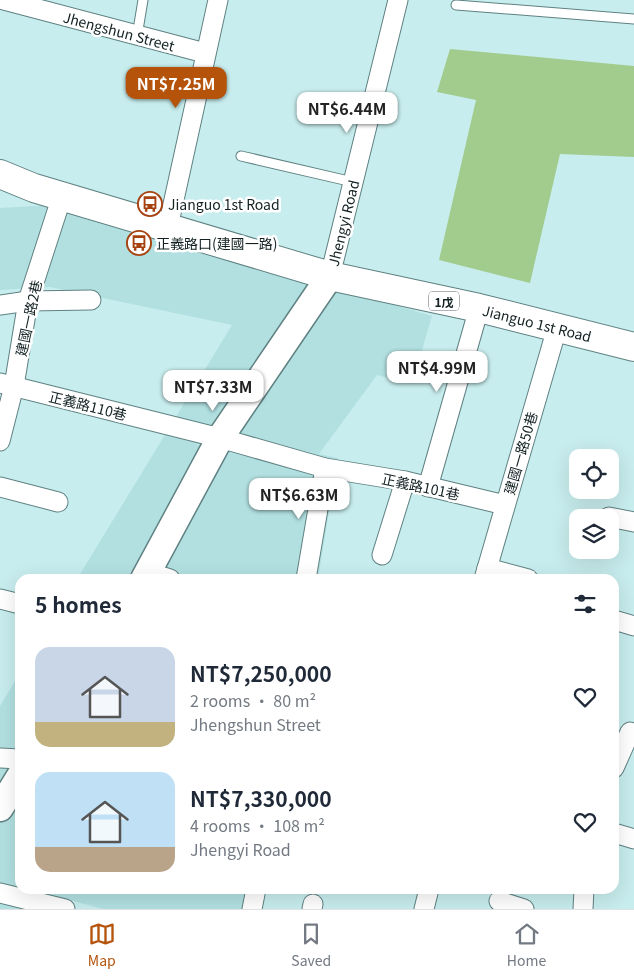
<!DOCTYPE html>
<meta charset="utf-8">
<style>
body{margin:0;font-family:Georgia,"Noto Sans TC",serif;background:#f2f2f3;color:#1f2937;height:100vh;display:flex;flex-direction:column;font-size:19px;white-space:nowrap}
*{box-sizing:border-box;margin:0}
p{font-size:16px;color:#747a83}
.icon{flex:none;width:28px;height:28px;fill:none;stroke:currentColor;stroke-width:2;stroke-linecap:round;stroke-linejoin:round}
.map{position:relative;flex:1;overflow:hidden}
.sheet{position:absolute;left:15px;top:574px;width:604px;height:320px;display:flex;flex-direction:column;background:#fff;border-radius:15px;box-shadow:0 5px 20px #0002}
.sheet>*{flex:none}
.controls{position:absolute;left:569px;top:449px;display:grid;gap:10px}
.controls a{display:grid;place-items:center;width:50px;height:50px;border-radius:10px;background:#fff;box-shadow:0 5px 20px #0002;font-size:25px}
.price{position:absolute;translate:-50% -42px;padding:0 11px;border-radius:10px;background:#fff;color:#222;font-size:16px;line-height:32px;filter:drop-shadow(0 1px 2px #0008)}
.price::after{content:'';position:absolute;left:50%;top:30px;width:15px;height:11px;margin-left:-8px;background:inherit;clip-path:polygon(0 0,100% 0,50% 100%)}
.price.selected{background:#b45309;color:#fff}
ul{padding:0;list-style:none}
li{display:flex;align-items:center;gap:15px;height:125px;padding:0 20px}
li span{display:grid;place-items:center;flex:none;width:140px;height:100px;border-radius:15px;color:#555}
li>.icon{margin-inline-start:auto}
span .icon{width:60px;height:60px;fill:#fffc;stroke-width:1}
li b{font-size:21px}
h2{display:flex;justify-content:space-between;align-items:center;height:60px;padding:0 20px;font-size:21px}
.menu{display:flex;justify-content:space-around;align-items:center;height:70px;border-top:1px solid #e0e1e3;background:#fff;font-size:14px;color:#747a83}
.menu a{display:grid;justify-items:center;gap:2px}
.menu .selected{color:#b45309}
.map>svg:first-child{display:block}
.built{fill:#b2e0e1}
.green{fill:#a2cc8e}
.lines{fill:none;stroke-linecap:round;stroke-linejoin:round}
.lane-casing{stroke:#5f8182;stroke-width:11}
.street-casing{stroke:#5f8182;stroke-width:21}
.secondary-casing{stroke:#5f8182;stroke-width:29}
.primary-casing{stroke:#5f8182;stroke-width:30}
.lane{stroke:#fff;stroke-width:9}
.street{stroke:#fff;stroke-width:19}
.secondary{stroke:#fff;stroke-width:26}
.primary{stroke:#fff;stroke-width:28}
.labels{text-anchor:middle;dominant-baseline:central;stroke-width:5;stroke-linejoin:round;paint-order:stroke}
.shield{fill:#fff;stroke:#5a6464;stroke-width:1}
.shield-label{font-size:12px;font-weight:bold;fill:#132122}
.street-label{font-size:14px;fill:#132122;stroke:#fff}
.poi-label{font-size:14px;fill:#132122;stroke:#fff;text-anchor:start}
</style>
<div class="map">
<svg width="634" height="909" viewBox="0 0 634 909">
<rect width="100%" height="100%" fill="#c8edee"/>
<g class="built">
<path d="M 51,205 L 432,316 L 412,384 L 377,375 L 319,454 L 338,458 L 318,579 L 77,579 L 232,325 L 50,287 L 0,290 L 0,208 Z"/>
<path d="M 20,673 L 20,889 L 246,889 L 242,909 L 103,909 L 47,894 L 44,909 L 0,909 L 0,706 Z"/>
</g>
<path class="green" d="M 450,49 L 634,66 L 634,157 L 560,154 L 530,283 L 439,260 L 476,100 L 437,92 Z"/>
<g class="lines">
<defs>
<g id="lane">
<path d="M 456,5 L 634,19"/>
<path d="M 137,36 L 143,0"/>
<path d="M 241,156 L 353,182"/>
</g>
<g id="street">
<path d="M 4,0 L 205,53"/>
<path d="M 168,227 L 218,0"/>
<path d="M 330,276 L 398,0"/>
<path d="M 0,305 L 28,301 L 91,300"/>
<path d="M 0,383 L 220,438 L 325,468 L 405,481 L 505,505"/>
<path d="M 0,441 L 14,386 L 28,301 L 62,196"/>
<path d="M 0,487 L 58,502"/>
<path d="M 428,487 L 479,308"/>
<path d="M 609,517 L 634,522"/>
<path d="M 382,555 L 405,481"/>
<path d="M 487,568 L 528,579"/>
<path d="M 148,572 L 170,579"/>
<path d="M 306,579 L 325,468"/>
<path d="M 484,579 L 557,328"/>
<path d="M 0,599 L 20,604"/>
<path d="M 614,620 L 634,626"/>
<path d="M 0,758 L 20,759"/>
<path d="M 614,768 L 630,732"/>
<path d="M 614,833 L 634,839"/>
<path d="M 0,893 L 65,909"/>
<path d="M 499,901 L 524,909"/>
<path d="M 252,909 L 256,889"/>
<path d="M 312,909 L 313,904"/>
<path d="M 424,909 L 429,889"/>
<path d="M 583,909 L 584,889"/>
</g>
<g id="secondary">
<path d="M 144,579 L 220,438 L 330,276"/>
<path d="M 0,808 L 20,776"/>
</g>
<path id="primary" d="M 0,174 L 34,188 L 330,276 L 479,308 L 634,347"/>
</defs>
<use href="#lane" class="lane-casing"/>
<use href="#street" class="street-casing"/>
<use href="#secondary" class="secondary-casing"/>
<use href="#primary" class="primary-casing"/>
<use href="#lane" class="lane"/>
<use href="#street" class="street"/>
<use href="#secondary" class="secondary"/>
<use href="#primary" class="primary"/>
</g>
<defs>
<symbol id="bus-ring" viewBox="-11 -11 22 22"><circle r="9.5" fill="#fff" stroke="#a64210" stroke-width="1.5"/><path d="M-5-6H5V4H4V6H2V4H-2V6H-4V4H-5ZM-3.5-4V0h7V-4ZM-3.5 1.2v1.5H-2V1.2ZM2 1.2v1.5H3.5V1.2Z" fill="#a64210"/></symbol>
</defs>
<g fill-rule="evenodd">
<use href="#bus-ring" x="136" y="190" width="28" height="28"/>
<use href="#bus-ring" x="125" y="229" width="28" height="28"/>
</g>
<g class="labels">
<rect class="shield" x="429" y="291.5" width="30" height="19" rx="4"/>
<g class="shield-label">
<text x="444" y="301">1戊</text>
</g>
<g class="street-label">
<text transform="translate(119 31) rotate(15)">Jhengshun Street</text>
<text transform="translate(343 223) rotate(-76)">Jhengyi Road</text>
<text transform="translate(28 318) rotate(-78)">建國一路2巷</text>
<text transform="translate(537 323) rotate(14)">Jianguo 1st Road</text>
<text transform="translate(88 405) rotate(14)">正義路110巷</text>
<text transform="translate(520 453) rotate(-74)">建國一路50巷</text>
<text transform="translate(421 486) rotate(12)">正義路101巷</text>
</g>
<g class="poi-label">
<text x="168" y="204">Jianguo 1st Road</text>
<text x="156" y="243">正義路口(建國一路)</text>
</g>
</g>
</svg>
<div class="controls">
<a><svg class="icon" aria-label="locate" viewBox="0 0 24 24"><circle cx="12" cy="12" r="6"/><path d="M12 2v4M12 18v4M2 12h4M18 12h4"/></svg></a>
<a><svg class="icon" aria-label="layers" viewBox="0 0 24 24"><path d="M12 4l9 5-9 5-9-5zM3 14l9 5 9-5"/></svg></a>
</div>
<b class="price selected" style="left:176px;top:109px">NT$7.25M</b>
<b class="price" style="left:347px;top:134px">NT$6.44M</b>
<b class="price" style="left:437px;top:393px">NT$4.99M</b>
<b class="price" style="left:213px;top:412px">NT$7.33M</b>
<b class="price" style="left:299px;top:520px">NT$6.63M</b>
<section class="sheet">
<h2>5 homes<svg class="icon" aria-label="filters" viewBox="0 0 24 24"><path d="M4 7h16M4 17h16"/><circle cx="9" cy="7" r="2"/><circle cx="15" cy="17" r="2"/></svg></h2>
<ul>
<li><span style="background:linear-gradient(#c9d6e8 75%,#c2b280 0)"><svg class="icon" aria-label="home" viewBox="0 0 24 24"><path d="M3 11l9-7 9 7M6 9v11h12V9"/></svg></span><div><b>NT$7,250,000</b><p>2 rooms · 80 m²</p><p>Jhengshun Street</p></div><svg class="icon" aria-label="heart" viewBox="0 0 24 24"><path d="M12 20l-8-8c-3-5 5-10 8-4 3-6 11-1 8 4z"/></svg></li>
<li><span style="background:linear-gradient(#bfe0f5 75%,#b9a48a 0)"><svg class="icon" aria-label="home" viewBox="0 0 24 24"><path d="M3 11l9-7 9 7M6 9v11h12V9"/></svg></span><div><b>NT$7,330,000</b><p>4 rooms · 108 m²</p><p>Jhengyi Road</p></div><svg class="icon" aria-label="heart" viewBox="0 0 24 24"><path d="M12 20l-8-8c-3-5 5-10 8-4 3-6 11-1 8 4z"/></svg></li>
</ul>
</section>
</div>
<nav class="menu">
<a class="selected"><svg class="icon" aria-label="map" viewBox="0 0 24 24"><path d="M3 6l6-2 6 2 6-2v14l-6 2-6-2-6 2zM9 4v14M15 6v14"/></svg>Map</a>
<a><svg class="icon" aria-label="saved" viewBox="0 0 24 24"><path d="M7 4h10v16l-5-4-5 4z"/></svg>Saved</a>
<a><svg class="icon" aria-label="home" viewBox="0 0 24 24"><path d="M3 11l9-7 9 7M6 9v11h12V9"/></svg>Home</a>
</nav>
